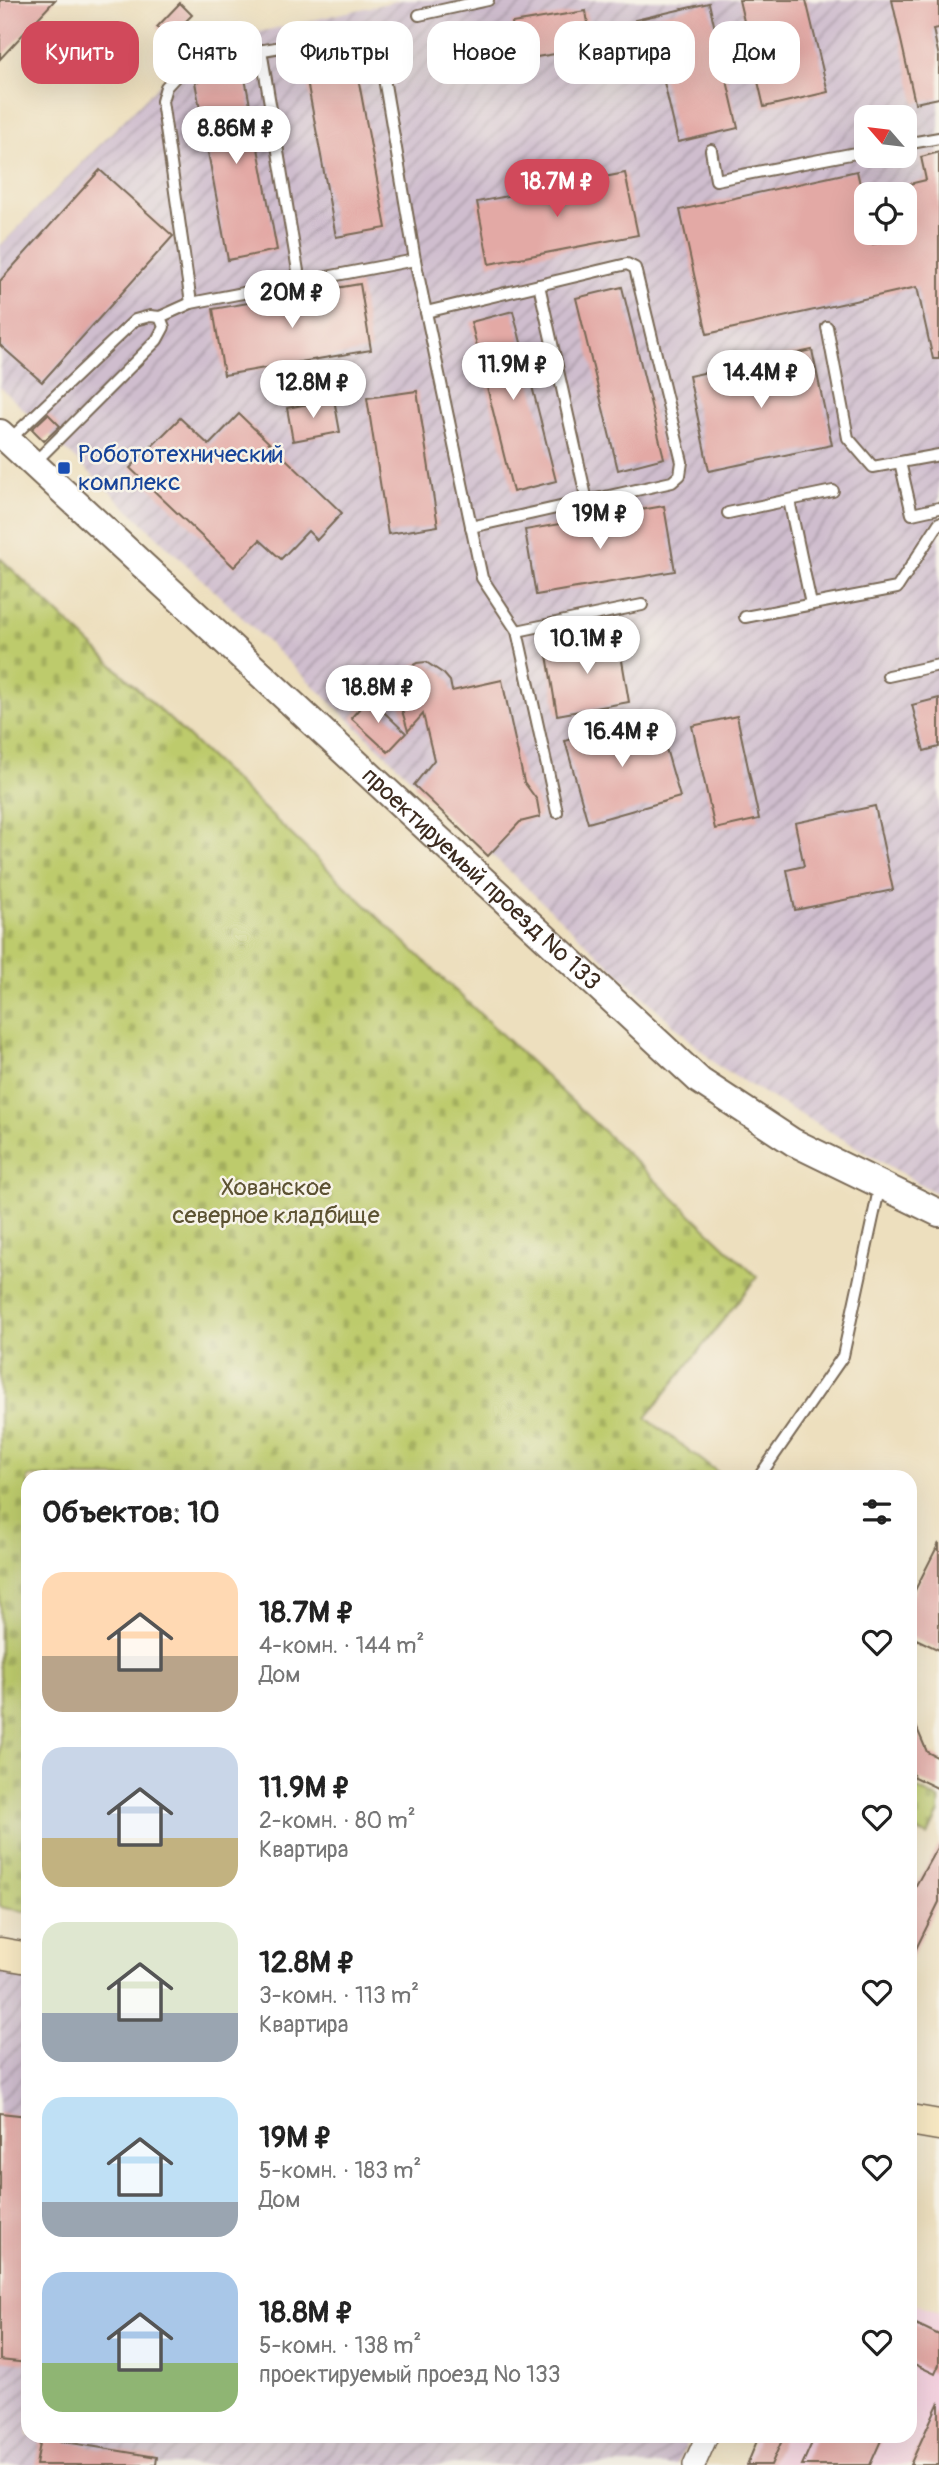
<!DOCTYPE html>
<html lang="ru">
<meta charset="utf-8">
<style>
body{margin:0;font-family:Pangolin,sans-serif;background:#f6f6f6;color:#222;height:100vh;display:flex;flex-direction:column;font-size:26px;white-space:nowrap}
*{box-sizing:border-box;margin:0}
p{font-size:23px;color:#767676}
.icon{flex:none;width:38px;height:38px;fill:none;stroke:currentColor;stroke-width:2;stroke-linecap:round;stroke-linejoin:round}
.map{position:relative;flex:1;overflow:hidden}
.details{position:absolute;left:21px;top:1470px;width:896px;height:973px;display:flex;flex-direction:column;background:#fff;border-radius:21px;box-shadow:0 7px 28px #0002}
.details>*{flex:none}
.banner{position:absolute;left:21px;top:21px;width:898px;height:63px;display:flex;gap:14px}
.needle{width:46px;rotate:298deg}
.buttons{position:absolute;left:854px;top:105px;display:grid;gap:14px}
.buttons a{display:grid;place-items:center;width:63px;height:63px;border-radius:14px;background:#fff;box-shadow:0 7px 28px #0002;font-size:35px}
.price{position:absolute;translate:-50% -60px;padding:0 16px;border-radius:24px;background:#fff;color:#222;font-size:23px;line-height:46px;filter:drop-shadow(0 2px 4px #0008)}
.price::after{content:'';position:absolute;left:50%;top:42px;width:21px;height:16px;margin-left:-10px;background:inherit;clip-path:polygon(0 0,100% 0,50% 100%)}
.price.on{background:#d1495b;color:#fff}
ul{padding:0;list-style:none}
li{display:flex;align-items:center;gap:21px;height:175px;padding:0 21px}
li span{display:grid;place-items:center;flex:none;width:196px;height:140px;border-radius:21px;color:#555}
li>.icon{margin-inline-start:auto}
span .icon{width:84px;height:84px;fill:#fffc;stroke-width:1}
li b{font-size:30px}
h2{display:flex;justify-content:space-between;align-items:center;height:84px;padding:0 21px;font-size:30px}
.chip{padding:0 24px;border-radius:21px;background:#fff;box-shadow:0 7px 28px #0002;font-size:24px;line-height:63px}
.chip.on{background:#d1495b;color:#fff}
.map>svg:first-child{display:block}
.built{fill:#f3cfde}
.industrial{fill:url(#industrial-furrows);fill-rule:evenodd}
.cemetery{fill:url(#cemetery-stones);stroke:#7c7a45;stroke-width:2}
.building{fill:#e3a9a5}
.lines{fill:none;stroke-linecap:round;stroke-linejoin:round}
.service-casing{stroke:#796956;stroke-width:14}
.minor-casing{stroke:#796956;stroke-width:24}
.tertiary-casing{stroke:#796956;stroke-width:30}
.secondary-casing{stroke:#796956;stroke-width:33}
.service{stroke:#fff;stroke-width:10}
.minor{stroke:#fff;stroke-width:21}
.tertiary{stroke:#fff;stroke-width:26}
.secondary{stroke:#f7e8c3;stroke-width:30}
.transit-dot{fill:#1a4fb4;stroke:#f7f3e8;stroke-width:2.5}
.labels{text-anchor:middle;dominant-baseline:central;stroke-width:5;stroke-linejoin:round;paint-order:stroke}
.transit-label{font-size:24px;fill:#164399;stroke:#f7f3e8;text-anchor:start}
.street-label{font-size:24px;fill:#3b2a1e;stroke:#f7f3e8}
.park-label{font-size:24px;fill:#5c5232;stroke:#f7f3e8}
</style>
<div class="map">
<svg width="939" height="2465" viewBox="0 0 939 2465">
<defs>
<pattern id="industrial-furrows" width="10" height="10" patternUnits="userSpaceOnUse" patternTransform="scale(1.75)"><rect width="10" height="10" fill="#cfbdce"/><path d="M-1 1l2-2M0 10L10 0M9 11l2-2" fill="none" stroke="#a99aa7"/></pattern>
<pattern id="cemetery-stones" width="16" height="16" patternUnits="userSpaceOnUse" patternTransform="scale(1.75)"><rect width="16" height="16" fill="#bdcb6c"/><path d="M2 7V4a2 2 0 0 1 4 0v3zM10 15v-3a2 2 0 0 1 4 0v3z" fill="#a3ae5d"/></pattern>
</defs>
<rect width="100%" height="100%" fill="#f7f3e8"/>
<filter id="ink" filterUnits="userSpaceOnUse"><feTurbulence type="fractalNoise" baseFrequency=".0143" numOctaves="2"/><feDisplacementMap in="SourceGraphic" scale="14" xChannelSelector="R" yChannelSelector="G"/><feConvolveMatrix kernelMatrix="1 2 1 2 8 2 1 2 1" color-interpolation-filters="sRGB"/></filter>
<filter id="wash" filterUnits="userSpaceOnUse"><feTurbulence type="fractalNoise" baseFrequency=".00686" numOctaves="4" result="noise"/><feDisplacementMap in="SourceGraphic" scale="28" xChannelSelector="R" yChannelSelector="G"/><feGaussianBlur stdDeviation="1.57" result="paint"/><feColorMatrix in="noise" values="0 0 0 0 0 0 0 0 0 0 0 0 0 0 0 0 0 1.4 0 .05"/><feComposite in="paint" operator="in"/></filter>
<g filter="url(#wash)">
<rect width="100%" height="100%" fill="#eddfbe"/>
<path class="built" d="M 910,2301 L 939,2312 L 939,2465 L 743,2465 L 755,2436 L 910,2436 Z"/>
<g class="industrial">
<path d="M 401,0 L 939,0 L 939,1195 L 719,1067 L 466,831 L 0,387 L 0,246 L 197,46 ZM 866,117 L 905,117 L 905,156 L 866,156 ZM 866,194 L 905,194 L 905,233 L 866,233 Z"/>
<path d="M 0,1972 L 28,1977 L 28,2436 L 690,2436 L 677,2465 L 0,2465 Z"/>
</g>
<g class="cemetery">
<path d="M 0,558 L 757,1277 L 646,1418 L 724,1477 L 28,1477 L 28,1912 L 0,1907 Z"/>
<path d="M 910,1785 L 939,1800 L 939,1812 L 928,1836 L 910,1828 Z"/>
</g>
<g id="blocks">
<g class="building">
<path d="M 0,0 L 55,0 L 0,59 Z"/>
<path d="M 739,0 L 806,0 L 828,92 L 764,107 Z"/>
<path d="M 892,0 L 939,0 L 939,28 L 933,29 L 939,57 L 939,98 L 915,103 Z"/>
<path d="M 180,3 L 192,15 L 169,38 L 157,27 Z"/>
<path d="M 709,3 L 738,128 L 678,142 L 656,48 L 643,51 L 635,20 Z"/>
<path d="M 586,11 L 592,48 L 518,60 L 512,23 Z"/>
<path d="M 353,50 L 386,228 L 336,237 L 303,59 Z"/>
<path d="M 244,73 L 277,250 L 228,260 L 195,82 Z"/>
<path d="M 939,152 L 939,359 L 933,359 L 917,287 L 707,334 L 680,210 L 857,171 L 866,211 L 866,233 L 871,233 L 873,244 L 905,237 L 905,185 L 926,180 L 921,157 Z"/>
<path d="M 100,170 L 173,236 L 42,382 L 0,345 L 0,281 Z"/>
<path d="M 625,173 L 638,235 L 489,264 L 477,202 Z"/>
<path d="M 360,284 L 371,350 L 224,375 L 213,309 Z"/>
<path d="M 622,287 L 664,458 L 618,470 L 576,298 Z"/>
<path d="M 513,311 L 556,481 L 513,492 L 471,322 Z"/>
<path d="M 812,350 L 832,445 L 709,471 L 689,376 Z"/>
<path d="M 417,391 L 438,526 L 388,534 L 367,398 Z"/>
<path d="M 334,399 L 340,432 L 293,441 L 287,408 Z"/>
<path d="M 48,414 L 60,426 L 44,441 L 32,429 Z"/>
<path d="M 239,414 L 342,513 L 317,540 L 308,531 L 281,559 L 260,540 L 234,567 L 130,468 L 180,418 L 209,445 Z"/>
<path d="M 664,506 L 675,571 L 536,595 L 525,530 Z"/>
<path d="M 618,637 L 629,702 L 557,715 L 546,649 Z"/>
<path d="M 426,662 L 444,674 L 450,681 L 452,691 L 502,680 L 524,782 L 537,800 L 540,817 L 520,822 L 488,856 L 414,785 L 434,760 L 423,714 L 408,731 L 396,690 L 406,669 L 417,663 Z"/>
<path d="M 369,698 L 406,733 L 388,752 L 351,718 Z"/>
<path d="M 939,698 L 939,747 L 924,751 L 912,705 Z"/>
<path d="M 656,714 L 680,797 L 588,823 L 565,741 Z"/>
<path d="M 737,716 L 759,819 L 715,829 L 692,726 Z"/>
<path d="M 875,806 L 893,890 L 795,910 L 787,870 L 804,866 L 795,823 Z"/>
<path d="M 939,1543 L 939,1650 L 910,1636 L 910,1600 Z"/>
<path d="M 910,1712 L 927,1752 L 939,1758 L 939,1789 L 914,1777 L 910,1764 Z"/>
<path d="M 939,1844 L 939,1902 L 910,1961 L 910,1896 Z"/>
<path d="M 0,2113 L 28,2116 L 28,2363 L 0,2360 Z"/>
<path d="M 910,2321 L 939,2335 L 939,2365 L 935,2374 L 910,2362 Z"/>
<path d="M 939,2402 L 939,2465 L 910,2465 Z"/>
<path d="M 759,2436 L 784,2436 L 771,2465 L 747,2465 Z"/>
<path d="M 815,2436 L 883,2436 L 870,2465 L 802,2465 Z"/>
<path d="M 41,2438 L 157,2457 L 156,2465 L 36,2465 Z"/>
</g>
</g>
</g>
<g filter="url(#ink)">
<use href="#blocks" fill-opacity="0" stroke="#796956" stroke-width="2"/>
<g class="lines">
<defs>
<g id="service">
<path d="M 419,15 L 488,0"/>
<path d="M 261,50 L 300,283"/>
<path d="M 905,144 L 939,138"/>
<path d="M 711,150 L 716,180 L 866,151"/>
<path d="M 539,285 L 587,501"/>
<path d="M 191,303 L 162,101 L 166,87 L 188,63 L 357,34 C 368,35 374,38 379,49 L 415,260 L 482,578 L 517,631 L 557,812"/>
<path d="M 426,312 L 627,264 L 635,268 L 682,462 L 680,475 L 672,482 L 471,527"/>
<path d="M 827,327 L 848,438 L 873,467 L 939,455"/>
<path d="M 8,441 L 135,320 L 150,316 L 160,317 L 191,303 L 415,260"/>
<path d="M 900,462 L 912,514 L 939,508"/>
<path d="M 34,463 L 157,340 L 164,327 L 160,317"/>
<path d="M 789,500 L 833,491"/>
<path d="M 728,513 L 789,500 L 811,604"/>
<path d="M 745,617 L 897,588 L 939,523"/>
<path d="M 517,631 L 642,605"/>
<path d="M 888,676 L 939,665"/>
<path d="M 759,1477 L 843,1356 L 880,1185"/>
</g>
<path id="minor" d="M 694,2465 L 707,2436"/>
<g id="tertiary">
<path id="s1" d="M 0,433 L 700,1081 L 793,1142 L 939,1213"/>
</g>
<g id="secondary">
<path d="M 0,1953 L 28,1958"/>
<path d="M 910,2120 L 939,2125"/>
</g>
</defs>
<use href="#service" class="service-casing"/>
<use href="#minor" class="minor-casing"/>
<use href="#tertiary" class="tertiary-casing"/>
<use href="#secondary" class="secondary-casing"/>
<use href="#service" class="service"/>
<use href="#minor" class="minor"/>
<use href="#tertiary" class="tertiary"/>
<use href="#secondary" class="secondary"/>
</g>
</g>
<rect class="transit-dot" x="57" y="461" width="14" height="14" rx="3.5"/>
<g class="labels">
<g class="transit-label">
<text x="78" y="454">Робототехнический<tspan x="78" dy="28">комплекс</tspan></text>
</g>
<g class="street-label">
<text stroke="none"><textPath href="#s1" startOffset="656">проектируемый проезд № 133</textPath></text>
</g>
<g class="park-label">
<text x="276" y="1187">Хованское<tspan x="276" dy="28">северное кладбище</tspan></text>
</g>
</g>
</svg>
<div class="buttons">
<a><svg class="needle" viewBox="-14 -14 28 28"><path d="M0-13l5 13h-10z" fill="#e53935"/><path d="M0 13l5-13h-10z" fill="#767676"/></svg></a>
<a><svg class="icon" aria-label="locate" viewBox="0 0 24 24"><circle cx="12" cy="12" r="6"/><path d="M12 2v4M12 18v4M2 12h4M18 12h4"/></svg></a>
</div>
<b class="price" style="left:236px;top:166px">8.86M ₽</b>
<b class="price on" style="left:557px;top:219px">18.7M ₽</b>
<b class="price" style="left:292px;top:330px">20M ₽</b>
<b class="price" style="left:513px;top:402px">11.9M ₽</b>
<b class="price" style="left:761px;top:410px">14.4M ₽</b>
<b class="price" style="left:313px;top:420px">12.8M ₽</b>
<b class="price" style="left:600px;top:551px">19M ₽</b>
<b class="price" style="left:587px;top:676px">10.1M ₽</b>
<b class="price" style="left:378px;top:725px">18.8M ₽</b>
<b class="price" style="left:622px;top:769px">16.4M ₽</b>
<div class="banner">
<a class="chip on">Купить</a>
<a class="chip">Снять</a>
<a class="chip">Фильтры</a>
<a class="chip">Новое</a>
<a class="chip">Квартира</a>
<a class="chip">Дом</a>
</div>
<section class="details">
<h2>Объектов: 10<svg class="icon" aria-label="filters" viewBox="0 0 24 24"><path d="M4 7h16M4 17h16"/><circle cx="9" cy="7" r="2"/><circle cx="15" cy="17" r="2"/></svg></h2>
<ul>
<li><span style="background:linear-gradient(#ffd9b3 60%,#b9a48a 0)"><svg class="icon" aria-label="home" viewBox="0 0 24 24"><path d="M3 11l9-7 9 7M6 9v11h12V9"/></svg></span><div><b>18.7M ₽</b><p>4-комн. · 144 m²</p><p>Дом</p></div><svg class="icon" aria-label="heart" viewBox="0 0 24 24"><path d="M12 20l-8-8c-3-5 5-10 8-4 3-6 11-1 8 4z"/></svg></li>
<li><span style="background:linear-gradient(#c9d6e8 65%,#c2b280 0)"><svg class="icon" aria-label="home" viewBox="0 0 24 24"><path d="M3 11l9-7 9 7M6 9v11h12V9"/></svg></span><div><b>11.9M ₽</b><p>2-комн. · 80 m²</p><p>Квартира</p></div><svg class="icon" aria-label="heart" viewBox="0 0 24 24"><path d="M12 20l-8-8c-3-5 5-10 8-4 3-6 11-1 8 4z"/></svg></li>
<li><span style="background:linear-gradient(#dfe7d0 65%,#9aa5b1 0)"><svg class="icon" aria-label="home" viewBox="0 0 24 24"><path d="M3 11l9-7 9 7M6 9v11h12V9"/></svg></span><div><b>12.8M ₽</b><p>3-комн. · 113 m²</p><p>Квартира</p></div><svg class="icon" aria-label="heart" viewBox="0 0 24 24"><path d="M12 20l-8-8c-3-5 5-10 8-4 3-6 11-1 8 4z"/></svg></li>
<li><span style="background:linear-gradient(#bfe0f5 75%,#9aa5b1 0)"><svg class="icon" aria-label="home" viewBox="0 0 24 24"><path d="M3 11l9-7 9 7M6 9v11h12V9"/></svg></span><div><b>19M ₽</b><p>5-комн. · 183 m²</p><p>Дом</p></div><svg class="icon" aria-label="heart" viewBox="0 0 24 24"><path d="M12 20l-8-8c-3-5 5-10 8-4 3-6 11-1 8 4z"/></svg></li>
<li><span style="background:linear-gradient(#a9c7e8 65%,#8fb573 0)"><svg class="icon" aria-label="home" viewBox="0 0 24 24"><path d="M3 11l9-7 9 7M6 9v11h12V9"/></svg></span><div><b>18.8M ₽</b><p>5-комн. · 138 m²</p><p>проектируемый проезд № 133</p></div><svg class="icon" aria-label="heart" viewBox="0 0 24 24"><path d="M12 20l-8-8c-3-5 5-10 8-4 3-6 11-1 8 4z"/></svg></li>
</ul>
</section>
</div>
